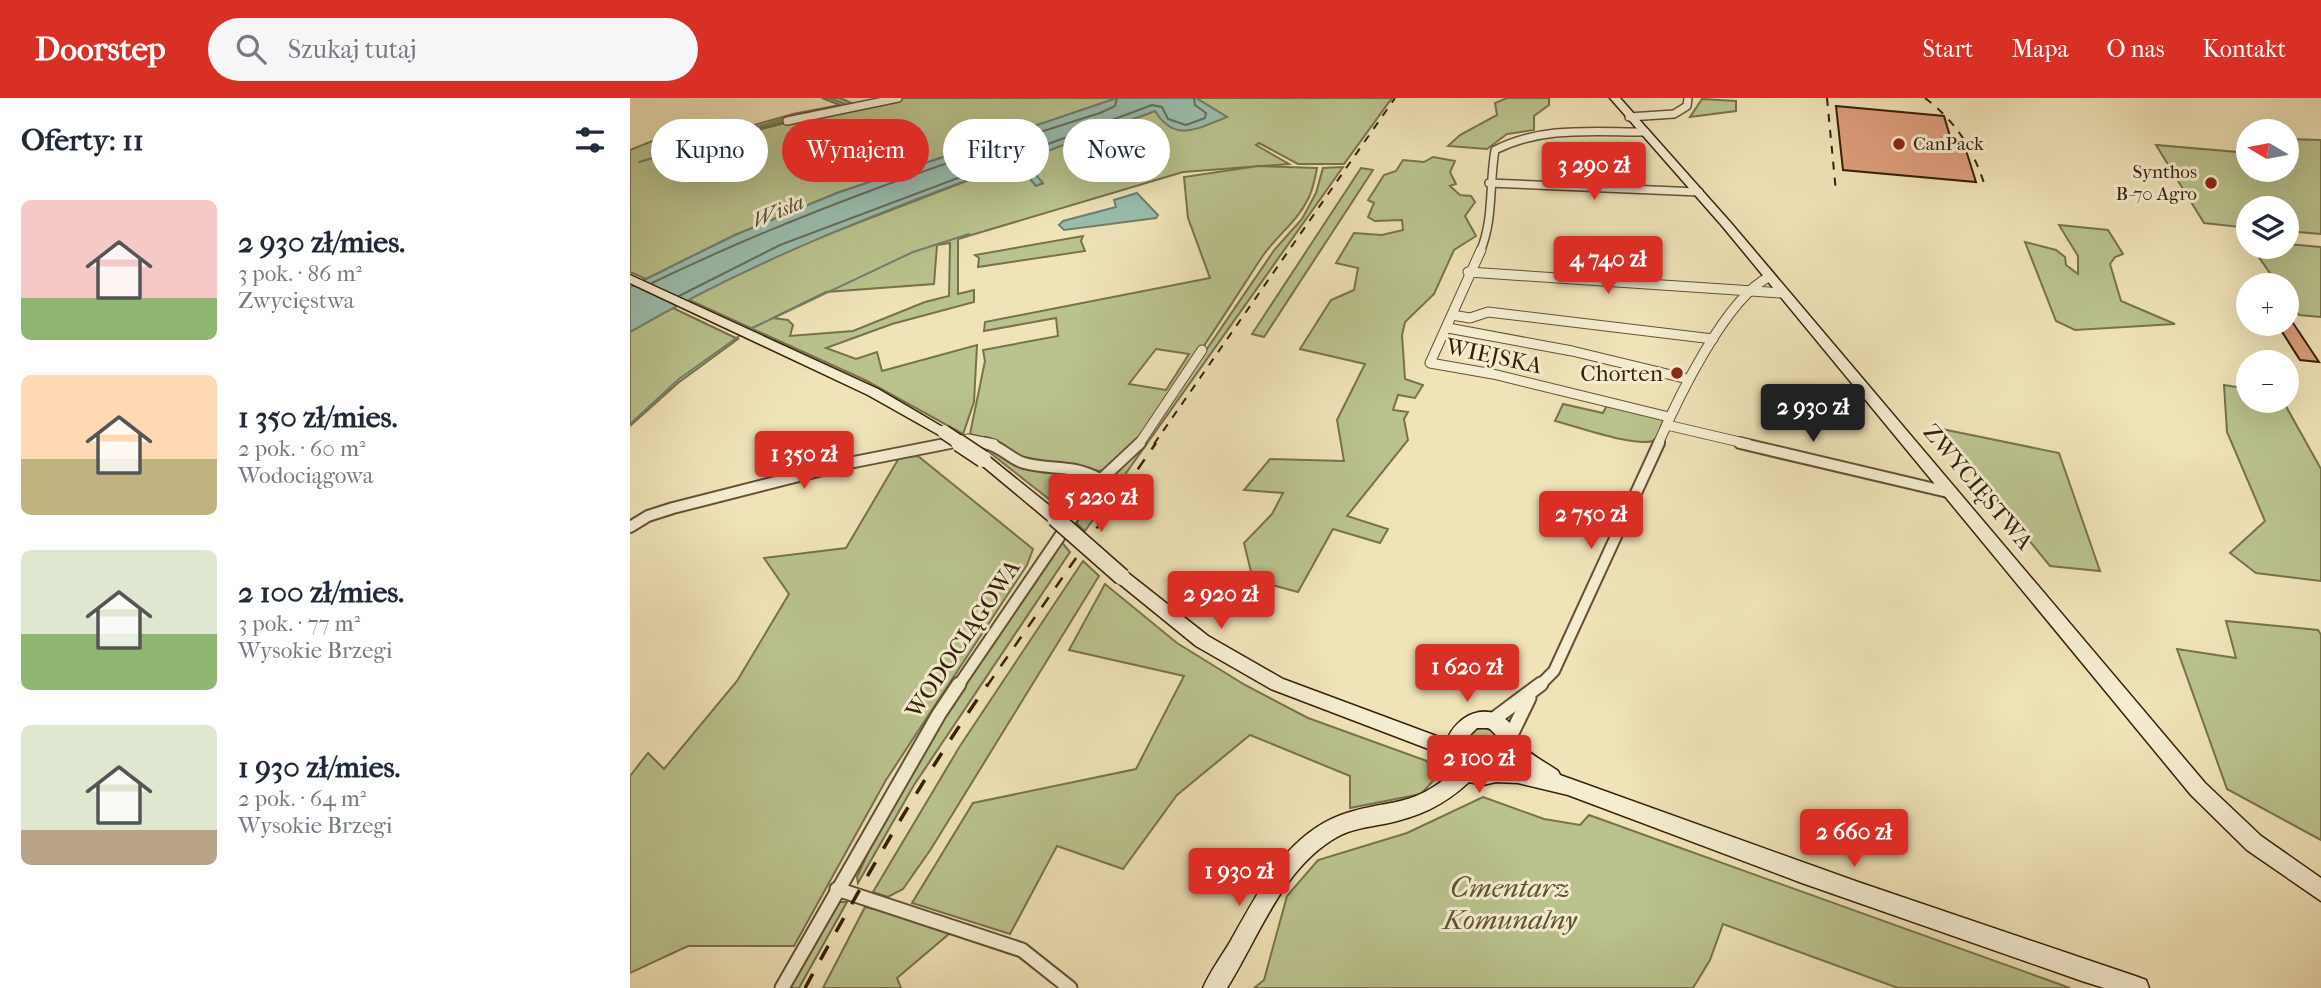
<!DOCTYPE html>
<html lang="pl">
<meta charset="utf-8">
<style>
body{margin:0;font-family:"IM FELL French Canon",serif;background:#f6f6f7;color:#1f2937;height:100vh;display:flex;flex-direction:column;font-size:26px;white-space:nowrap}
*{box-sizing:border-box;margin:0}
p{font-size:23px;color:#747a83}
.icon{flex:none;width:38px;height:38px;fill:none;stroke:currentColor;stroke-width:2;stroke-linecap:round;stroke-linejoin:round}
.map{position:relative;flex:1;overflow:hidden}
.panel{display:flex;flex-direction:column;background:#fff;width:630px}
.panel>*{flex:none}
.banner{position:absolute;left:21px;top:21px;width:665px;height:63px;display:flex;gap:14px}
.needle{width:46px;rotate:280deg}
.buttons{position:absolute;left:1606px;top:21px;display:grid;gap:14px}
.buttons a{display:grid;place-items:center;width:63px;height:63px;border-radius:50%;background:#fff;box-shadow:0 7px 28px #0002;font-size:35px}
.price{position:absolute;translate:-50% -60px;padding:0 16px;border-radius:7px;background:#d93025;color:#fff;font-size:23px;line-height:46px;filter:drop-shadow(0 2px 4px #0008)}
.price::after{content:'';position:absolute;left:50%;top:42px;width:21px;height:16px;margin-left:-10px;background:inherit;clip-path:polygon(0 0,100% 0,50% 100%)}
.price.on{background:#222;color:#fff}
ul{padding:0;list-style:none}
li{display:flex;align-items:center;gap:21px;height:175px;padding:0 21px}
li span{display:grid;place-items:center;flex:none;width:196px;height:140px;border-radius:10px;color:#555}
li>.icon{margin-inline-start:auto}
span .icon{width:84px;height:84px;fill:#fffc;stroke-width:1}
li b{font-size:30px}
h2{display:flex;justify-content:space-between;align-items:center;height:84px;padding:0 21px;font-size:30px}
.chip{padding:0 24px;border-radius:32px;background:#fff;box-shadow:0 7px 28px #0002;font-size:24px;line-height:63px}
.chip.on{background:#d93025;color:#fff}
header{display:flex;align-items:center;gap:42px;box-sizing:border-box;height:98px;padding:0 35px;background:#d93025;color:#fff}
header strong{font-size:33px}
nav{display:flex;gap:38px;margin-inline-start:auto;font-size:24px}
.search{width:490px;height:63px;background:#f6f6f7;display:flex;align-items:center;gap:18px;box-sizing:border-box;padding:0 24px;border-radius:38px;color:#747a83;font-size:26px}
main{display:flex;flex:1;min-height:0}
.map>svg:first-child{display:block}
.green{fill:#bac38e;stroke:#78724c;stroke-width:2;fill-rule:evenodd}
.water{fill:#9abeae;stroke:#727f6c;stroke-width:2}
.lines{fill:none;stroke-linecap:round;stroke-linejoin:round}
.shore{stroke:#686f5c;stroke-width:2}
.stream{stroke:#727f6c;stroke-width:2}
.canal{stroke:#9abeae;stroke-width:7}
.building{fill:#dd9e7b;stroke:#362009;stroke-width:2}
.street-far3-casing{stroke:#645135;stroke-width:10}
.street-far2-casing{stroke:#645135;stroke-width:11}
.street-far1-casing{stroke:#645135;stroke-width:14}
.street-casing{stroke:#645135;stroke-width:17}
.secondary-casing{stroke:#362009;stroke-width:3}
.street-far3{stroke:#f5edd1;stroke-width:7}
.street-far2{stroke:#f5edd1;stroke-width:9}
.street-far1{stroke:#f5edd1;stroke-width:10}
.street{stroke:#f5edd1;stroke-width:13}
.secondary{fill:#f5edd1;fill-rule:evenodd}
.rail-far2{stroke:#362009;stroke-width:2;stroke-dasharray:8 8;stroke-linecap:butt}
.rail-far1{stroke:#362009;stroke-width:2.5;stroke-dasharray:12 12;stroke-linecap:butt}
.rail{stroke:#362009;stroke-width:3.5;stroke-dasharray:16 16;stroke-linecap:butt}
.secondary-bridge-far1-casing{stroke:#362009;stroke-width:16;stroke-linecap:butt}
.secondary-bridge-casing{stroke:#362009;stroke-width:19;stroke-linecap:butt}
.secondary-bridge-far1{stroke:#f5edd1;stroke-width:13}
.secondary-bridge{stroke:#f5edd1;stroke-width:16}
.poi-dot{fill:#8f2418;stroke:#f5edd1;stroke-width:2.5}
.labels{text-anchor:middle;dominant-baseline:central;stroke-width:6;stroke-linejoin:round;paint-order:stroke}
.far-poi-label{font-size:19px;fill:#362009;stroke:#f5edd1;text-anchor:start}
.far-water-label{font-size:21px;font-style:italic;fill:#544f3b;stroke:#f5edd1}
.street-label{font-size:23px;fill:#362009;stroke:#f5edd1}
.poi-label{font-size:23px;fill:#362009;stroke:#f5edd1;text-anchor:end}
.near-park-label{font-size:28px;font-style:italic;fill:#5e5131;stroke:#f5edd1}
</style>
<header>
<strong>Doorstep</strong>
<div class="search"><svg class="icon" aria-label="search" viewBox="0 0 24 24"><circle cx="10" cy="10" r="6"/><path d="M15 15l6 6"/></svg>Szukaj tutaj</div>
<nav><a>Start</a><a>Mapa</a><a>O nas</a><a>Kontakt</a></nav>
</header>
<main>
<section class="panel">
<h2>Oferty: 11<svg class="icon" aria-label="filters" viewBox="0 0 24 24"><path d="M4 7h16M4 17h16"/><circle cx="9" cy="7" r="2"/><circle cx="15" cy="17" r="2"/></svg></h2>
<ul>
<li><span style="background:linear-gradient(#f6c9c9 70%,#8fb573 0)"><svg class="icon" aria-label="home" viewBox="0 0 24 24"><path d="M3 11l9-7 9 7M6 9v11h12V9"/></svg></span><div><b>2 930 zł/mies.</b><p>3 pok. · 86 m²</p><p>Zwycięstwa</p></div></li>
<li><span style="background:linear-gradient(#ffd9b3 60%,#c2b280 0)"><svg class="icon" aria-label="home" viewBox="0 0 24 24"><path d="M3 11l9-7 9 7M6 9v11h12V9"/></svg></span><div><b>1 350 zł/mies.</b><p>2 pok. · 60 m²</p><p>Wodociągowa</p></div></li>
<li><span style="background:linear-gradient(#dfe7d0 60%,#8fb573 0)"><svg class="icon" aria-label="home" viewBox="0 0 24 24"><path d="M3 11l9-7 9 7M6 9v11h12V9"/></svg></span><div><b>2 100 zł/mies.</b><p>3 pok. · 77 m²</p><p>Wysokie Brzegi</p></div></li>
<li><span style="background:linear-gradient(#dfe7d0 75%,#b9a48a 0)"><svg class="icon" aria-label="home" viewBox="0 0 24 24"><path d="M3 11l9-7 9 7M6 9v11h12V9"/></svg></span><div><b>1 930 zł/mies.</b><p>2 pok. · 64 m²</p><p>Wysokie Brzegi</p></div></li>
</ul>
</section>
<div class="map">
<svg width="1691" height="890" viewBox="0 0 1691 890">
<rect width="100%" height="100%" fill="#f0e3b8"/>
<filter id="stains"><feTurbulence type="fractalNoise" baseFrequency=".00286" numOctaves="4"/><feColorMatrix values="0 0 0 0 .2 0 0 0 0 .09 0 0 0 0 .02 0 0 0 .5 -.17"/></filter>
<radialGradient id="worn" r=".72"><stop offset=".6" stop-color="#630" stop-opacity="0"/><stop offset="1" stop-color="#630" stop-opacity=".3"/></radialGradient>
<g class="green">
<path d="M 192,0 L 210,0 L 228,8 L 155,23 L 79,45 L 159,24 L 273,0 L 487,0 L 207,95 L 105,137 L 16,181 L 0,174 L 0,52 L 72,23 L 96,35 L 163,16 L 210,7 Z"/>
<path d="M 566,0 L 762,0 L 714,66 L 668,66 L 629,45 L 626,47 L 659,66 L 553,74 L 328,141 L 328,196 L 344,192 L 344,204 L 262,226 L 196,250 L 226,261 L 247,254 L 252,273 L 347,247 L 344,304 L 333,336 L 235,282 L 57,201 L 152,154 L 386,64 L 406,87 L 412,86 L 392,62 L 525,13 L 597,19 ZM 320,145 L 319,198 L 295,204 L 223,233 L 160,238 L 163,227 L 158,222 L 143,220 L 196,194 L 304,186 L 307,147 Z"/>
<path d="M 877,0 L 919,0 L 919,7 L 904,18 L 904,32 L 877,36 L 857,51 L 818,48 L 830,37 L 867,17 L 865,5 Z"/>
<path d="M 1072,1 L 1106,3 L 1106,13 L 1060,19 Z"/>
<path d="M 1657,41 L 1691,42 L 1691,136 L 1657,133 L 1657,110 L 1619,110 L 1619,130 L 1574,125 L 1526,47 L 1619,55 L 1619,72 L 1657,72 Z"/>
<path d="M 803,59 L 825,63 L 820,74 L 826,86 L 820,88 L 830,97 L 841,98 L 845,104 L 835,118 L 846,138 L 824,152 L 804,196 L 775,224 L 772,237 L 775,281 L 793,287 L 785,300 L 768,297 L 763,312 L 778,314 L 774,321 L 778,342 L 717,418 L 758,431 L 750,445 L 703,431 L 668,494 L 623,482 L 614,445 L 642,416 L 653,395 L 614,392 L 640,361 L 714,363 L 707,322 L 735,266 L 670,251 L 701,202 L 724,192 L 728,170 L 706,165 L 724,135 L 752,137 L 773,132 L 772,122 L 745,123 L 738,119 L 744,105 L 738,102 L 754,77 L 766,73 L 773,62 L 794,64 Z"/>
<path d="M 628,68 L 687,70 C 685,80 683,92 678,101 C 667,124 646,138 632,159 C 607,196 502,368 469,373 L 391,361 L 361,341 L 340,336 L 355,263 L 353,252 L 428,238 L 426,220 L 354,233 L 355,224 L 580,180 L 558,120 L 554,79 ZM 526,251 L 559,256 L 536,292 L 499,286 Z"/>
<path d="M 713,69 L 455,433 L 444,423 L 471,384 L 508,352 L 645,151 L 672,121 L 686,95 L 693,70 Z"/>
<path d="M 731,70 L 743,72 L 634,239 L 622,236 Z"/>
<path d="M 1429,127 L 1478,132 L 1493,156 L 1485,159 L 1480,166 L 1491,203 L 1545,226 L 1445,232 L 1426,223 L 1395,144 L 1426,152 L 1435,159 L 1436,167 L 1448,176 L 1448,158 Z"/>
<path d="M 453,138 L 451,143 L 455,153 L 348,169 L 349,160 L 345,157 Z"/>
<path d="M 1657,146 L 1691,149 L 1691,219 L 1669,217 L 1657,200 L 1657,187 L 1648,187 L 1622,149 L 1657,149 Z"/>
<path d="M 43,210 L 108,241 L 48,285 L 0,328 L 0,234 Z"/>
<path d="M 1594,287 L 1619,291 L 1619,303 L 1653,303 L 1691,371 L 1691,483 L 1626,475 L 1600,455 L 1635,423 L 1597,334 Z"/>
<path d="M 978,305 L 1031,320 L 1033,323 L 1026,342 C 1008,351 946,328 925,323 L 933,306 L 973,315 Z"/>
<path d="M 1307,330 L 1429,355 L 1470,473 L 1420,468 Z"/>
<path d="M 345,343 L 378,360 L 459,377 L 460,385 L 438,416 Z"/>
<path d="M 288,358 L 403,451 L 397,467 L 256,682 L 164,848 L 58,848 L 0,875 L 0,678 L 18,655 L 34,671 L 107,583 L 159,496 L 134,460 L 216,450 L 269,360 Z"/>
<path d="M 429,441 L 440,454 L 284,687 L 228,785 L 227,779 L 281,661 Z"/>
<path d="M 453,463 L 469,478 L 301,751 L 273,791 L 258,799 L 243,794 L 330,648 Z"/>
<path d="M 475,486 L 547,545 L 615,587 L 678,620 L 797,663 L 803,683 L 791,696 L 720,710 L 720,678 L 620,637 L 547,697 L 493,771 L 427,748 L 380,836 L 282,805 L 343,705 L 506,671 L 554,578 L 439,552 Z"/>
<path d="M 1596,523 L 1688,532 L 1691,537 L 1691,742 L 1597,691 L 1547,551 L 1606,560 Z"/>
<circle cx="853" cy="650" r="20"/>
<path d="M 853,699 L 914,721 L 950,727 L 959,717 L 1440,890 L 1268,890 L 1093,826 L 1080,862 L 1063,890 L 624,890 L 634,882 L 657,798 L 688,762 L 777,735 Z"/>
<path d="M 209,804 L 217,804 L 169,890 L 159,890 L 202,810 Z"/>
<path d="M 235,809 L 269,817 L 320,835 L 267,880 L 271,890 L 193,890 Z"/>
</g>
<g class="water">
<path d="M 487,0 L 566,0 L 597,19 C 566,31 545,45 525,13 L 393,62 L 413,85 L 406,88 L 386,64 C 250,114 126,161 0,234 L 0,189 L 105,137 L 207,95 Z"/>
<path d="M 507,95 L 528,117 L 526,120 L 434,132 L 429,127 L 433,123 L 486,109 L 484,102 Z"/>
</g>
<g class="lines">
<g class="shore">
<path d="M 22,185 C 167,115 317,63 470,15 L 485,8 L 487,0"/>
<path d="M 49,198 L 150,147 L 522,7 L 532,9 L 538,21 L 556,27 L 575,20 L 576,15 L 565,7 L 564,0"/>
</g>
<g class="stream">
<path d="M 199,0 L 218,7"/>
<path d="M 9,64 L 157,20"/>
<path d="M 118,232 L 283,154 L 339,136"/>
<path d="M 0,326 L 49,281 L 112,236"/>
</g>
<path class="canal" d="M 434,33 L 482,81"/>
</g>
<g class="building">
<path d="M 1206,8 L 1314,18 L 1322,45 L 1334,46 L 1346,84 L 1213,72 Z"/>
<path d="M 1657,216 L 1689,264 L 1670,262 L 1647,226 L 1657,226 Z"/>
</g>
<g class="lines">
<defs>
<g id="street-far3">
<path d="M 999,19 L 1044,16 L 1057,8 L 1058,0"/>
<path d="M 157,23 L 268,0"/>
<path d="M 859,85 L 1069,94"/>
<path d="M 850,154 C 864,122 859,86 865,52 C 912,28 963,34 1015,34"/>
</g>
<g id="street-far2">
<path d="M 851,152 L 800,265 L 863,276 L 1039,319"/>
<path d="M 838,174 L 1152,195"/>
<path d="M 822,217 L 840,220 L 858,214 L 1083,241"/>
<path d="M 818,230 L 942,253 L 1058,281"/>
<path d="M 1037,327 L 1118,346"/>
<path d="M 312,346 L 338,341 L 364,346"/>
<path d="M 509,346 L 572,252"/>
<path d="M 1028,346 C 1047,302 1096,200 1139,179"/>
</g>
<g id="street-far1">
<path d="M 355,345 C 371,348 380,361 394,365 C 424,373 438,365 470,381"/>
<path d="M 1110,345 L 1322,395"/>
<path d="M 0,429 L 18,418 L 43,410 L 224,364 L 320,345"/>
<path d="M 328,588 L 464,388 L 510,345"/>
<path d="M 909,588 L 924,573 L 1029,345"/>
</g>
<g id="street">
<path d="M 860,624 L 911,586"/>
<path d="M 880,639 L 899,600"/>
<path d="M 207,791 L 392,852 L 440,890"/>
<path d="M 152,890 L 309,616 L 329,586"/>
</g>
<g id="secondary">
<path d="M 980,0 L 990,0 L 1101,125 L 1575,685 L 1631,738 L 1691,780 L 1691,803 L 1617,752 L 1561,697 L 1093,129 Z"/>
<path d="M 0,177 L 248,291 L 321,334 L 314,339 L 309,337 L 238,297 L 0,185 Z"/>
<path d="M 353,356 L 358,358 L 430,416 L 433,420 L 430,424 L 420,424 L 348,364 L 346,361 Z"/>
<path d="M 492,473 L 498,475 L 578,538 L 653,581 L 817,642 C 827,617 856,603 879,624 C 886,630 886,641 892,647 C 900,657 917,665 928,673 L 930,677 L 1228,784 L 1508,879 L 1516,882 L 1519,890 L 1474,890 L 1452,883 L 1172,785 L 938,697 L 888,685 L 866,684 L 853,687 L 839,684 C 813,708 788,719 754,726 C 738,729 721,731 707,739 C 652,770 629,839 597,890 L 573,890 C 580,874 591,859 600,844 C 628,795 655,738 711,717 C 759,700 781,712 824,673 L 817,658 L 641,591 L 566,548 L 486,483 L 484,479 L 486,475 ZM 859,630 L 870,641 L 871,658 L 863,667 L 846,669 L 836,658 L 835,642 L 847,630 Z"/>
</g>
</defs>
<use href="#street-far3" class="street-far3-casing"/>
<use href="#street-far2" class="street-far2-casing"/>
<use href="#street-far1" class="street-far1-casing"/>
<use href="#street" class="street-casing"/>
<use href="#secondary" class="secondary-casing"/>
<use href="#street-far3" class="street-far3"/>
<use href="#street-far2" class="street-far2"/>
<use href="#street-far1" class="street-far1"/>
<use href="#street" class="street"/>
<use href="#secondary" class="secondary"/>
<g class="rail-far2">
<path d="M 1197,0 L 1206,94"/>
<path d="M 1295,0 C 1325,23 1342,49 1354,85"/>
<path d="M 524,346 L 765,0"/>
</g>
<path class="rail-far1" d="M 357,588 L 526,345"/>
<path class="rail" d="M 175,890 C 232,786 290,683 358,586"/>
<defs>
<path id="secondary-bridge-far1" d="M 314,334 L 332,346"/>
<g id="secondary-bridge">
<path d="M 329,345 L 353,361"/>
<path d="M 425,420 L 492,479"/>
</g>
</defs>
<use href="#secondary-bridge-far1" class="secondary-bridge-far1-casing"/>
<use href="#secondary-bridge" class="secondary-bridge-casing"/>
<use href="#secondary-bridge-far1" class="secondary-bridge-far1"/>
<use href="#secondary-bridge" class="secondary-bridge"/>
</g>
<g class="poi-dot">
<circle cx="1269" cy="46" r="7"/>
<circle cx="1581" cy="85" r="7"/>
<circle cx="1047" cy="275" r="7"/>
</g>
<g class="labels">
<g class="far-poi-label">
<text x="1283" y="46">CanPack</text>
<text x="1567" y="74" text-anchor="end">Synthos<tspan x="1567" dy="22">B-70 Agro</tspan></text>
</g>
<g class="far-water-label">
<text transform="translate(148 113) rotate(-22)">Wisła</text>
</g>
<g class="street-label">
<text transform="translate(864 258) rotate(12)">WIEJSKA</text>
<text transform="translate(1348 389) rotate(50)">ZWYCIĘSTWA</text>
<text transform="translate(333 541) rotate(-56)">WODOCIĄGOWA</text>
</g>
<g class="poi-label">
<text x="1033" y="275">Chorten</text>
</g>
<g class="near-park-label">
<text x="880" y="789">Cmentarz<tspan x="880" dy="32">Komunalny</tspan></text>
</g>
</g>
<rect width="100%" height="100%" filter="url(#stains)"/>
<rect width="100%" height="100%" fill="url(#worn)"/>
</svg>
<div class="buttons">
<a><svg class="needle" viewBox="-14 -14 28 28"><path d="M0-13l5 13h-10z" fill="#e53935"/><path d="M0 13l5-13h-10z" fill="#747a83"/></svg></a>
<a><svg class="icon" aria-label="layers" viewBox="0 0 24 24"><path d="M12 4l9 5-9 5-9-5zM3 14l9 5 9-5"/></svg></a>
<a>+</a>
<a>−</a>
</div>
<b class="price" style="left:964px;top:104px">3 290 zł</b>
<b class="price" style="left:978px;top:198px">4 740 zł</b>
<b class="price on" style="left:1183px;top:346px">2 930 zł</b>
<b class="price" style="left:174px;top:393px">1 350 zł</b>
<b class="price" style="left:471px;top:436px">5 220 zł</b>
<b class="price" style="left:961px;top:453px">2 750 zł</b>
<b class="price" style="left:591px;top:533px">2 920 zł</b>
<b class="price" style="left:837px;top:606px">1 620 zł</b>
<b class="price" style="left:849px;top:697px">2 100 zł</b>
<b class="price" style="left:1224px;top:771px">2 660 zł</b>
<b class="price" style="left:609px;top:810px">1 930 zł</b>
<div class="banner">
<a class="chip">Kupno</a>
<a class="chip on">Wynajem</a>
<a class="chip">Filtry</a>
<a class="chip">Nowe</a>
</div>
</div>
</main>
